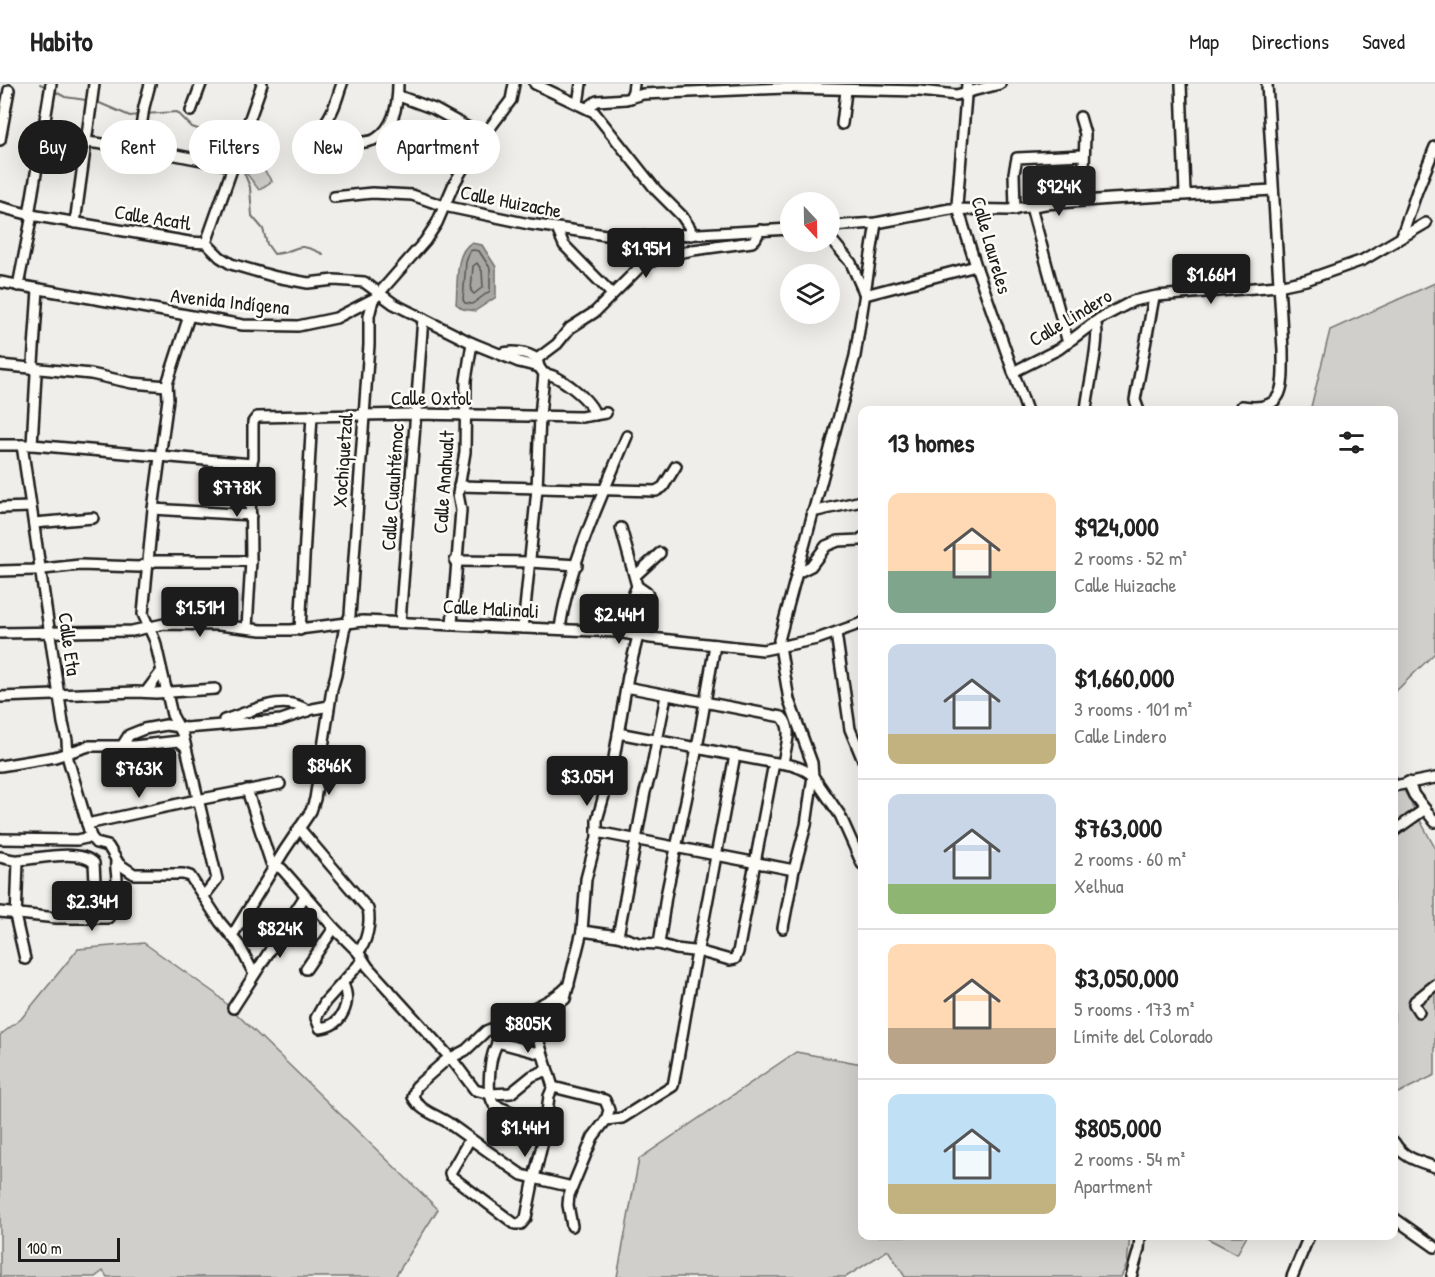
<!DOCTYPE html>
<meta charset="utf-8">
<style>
body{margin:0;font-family:"Patrick Hand",sans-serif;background:#f2f2f2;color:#222;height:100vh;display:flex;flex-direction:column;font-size:22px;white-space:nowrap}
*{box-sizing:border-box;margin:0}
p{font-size:20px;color:#767676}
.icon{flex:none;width:33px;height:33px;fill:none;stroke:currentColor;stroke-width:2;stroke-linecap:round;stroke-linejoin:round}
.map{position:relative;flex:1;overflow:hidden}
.sheet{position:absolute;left:858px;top:322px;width:540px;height:834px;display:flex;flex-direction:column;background:#fff;border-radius:12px;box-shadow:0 6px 24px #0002}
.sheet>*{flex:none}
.guide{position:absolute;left:18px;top:36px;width:570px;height:54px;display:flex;gap:12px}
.needle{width:39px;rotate:158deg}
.tools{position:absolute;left:780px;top:108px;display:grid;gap:12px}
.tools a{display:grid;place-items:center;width:60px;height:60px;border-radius:50%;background:#fff;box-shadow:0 6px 24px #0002;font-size:30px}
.scale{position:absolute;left:18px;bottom:15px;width:102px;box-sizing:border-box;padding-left:6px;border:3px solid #1c1c1c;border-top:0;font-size:16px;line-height:21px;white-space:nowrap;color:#1c1c1c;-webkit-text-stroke:4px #fdfcf7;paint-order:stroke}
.price{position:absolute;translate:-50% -51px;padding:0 14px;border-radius:6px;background:#1c1c1c;color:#fff;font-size:20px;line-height:39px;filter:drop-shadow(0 2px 3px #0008)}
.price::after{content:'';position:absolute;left:50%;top:36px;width:18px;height:14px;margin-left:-9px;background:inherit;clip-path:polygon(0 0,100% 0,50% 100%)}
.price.on{background:#222;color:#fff}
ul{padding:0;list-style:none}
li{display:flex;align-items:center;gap:18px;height:150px;padding:0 30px}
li+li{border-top:2px solid #e0e0e0}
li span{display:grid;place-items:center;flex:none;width:168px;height:120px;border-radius:12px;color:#555}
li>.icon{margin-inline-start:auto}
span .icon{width:72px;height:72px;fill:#fffc;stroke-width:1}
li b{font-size:26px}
h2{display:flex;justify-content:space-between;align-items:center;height:72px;padding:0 30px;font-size:26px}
.tag{padding:0 21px;border-radius:27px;background:#fff;box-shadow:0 6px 24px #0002;font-size:21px;line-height:54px}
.tag.on{background:#1c1c1c;color:#fff}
header{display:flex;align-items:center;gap:36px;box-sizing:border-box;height:84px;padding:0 30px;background:#fff;border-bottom:2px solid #e0e0e0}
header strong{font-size:28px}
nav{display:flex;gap:33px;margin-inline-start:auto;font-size:21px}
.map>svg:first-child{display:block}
.green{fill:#d0cfcc;stroke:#767674;stroke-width:1.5}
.water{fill:#a8a7a3;stroke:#706f6d;stroke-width:1.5}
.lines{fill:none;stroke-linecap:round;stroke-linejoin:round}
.shore{stroke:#545452;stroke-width:1.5}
.stream{stroke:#706f6d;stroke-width:2}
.minor-casing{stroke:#1c1c1c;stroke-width:14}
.minor{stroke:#fdfcf7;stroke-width:9}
.labels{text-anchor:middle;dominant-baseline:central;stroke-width:5;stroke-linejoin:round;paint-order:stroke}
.street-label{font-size:20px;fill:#1c1c1c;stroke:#fdfcf7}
</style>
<header>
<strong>Habito</strong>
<nav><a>Map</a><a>Directions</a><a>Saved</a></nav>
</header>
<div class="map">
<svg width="1435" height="1193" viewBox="0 0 1435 1193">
<rect width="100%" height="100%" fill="#f0eeea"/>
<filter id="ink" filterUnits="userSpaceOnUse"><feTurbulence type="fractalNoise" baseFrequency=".0167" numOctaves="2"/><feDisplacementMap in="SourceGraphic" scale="12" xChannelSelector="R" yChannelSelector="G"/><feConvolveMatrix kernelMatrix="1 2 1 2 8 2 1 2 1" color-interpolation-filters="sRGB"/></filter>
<g filter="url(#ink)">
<g class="green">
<path d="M 257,77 L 272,97 L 259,106 L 244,86 Z"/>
<path d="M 1435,199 L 1435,569 L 1394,609 L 1394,327 L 1310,327 L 1330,246 Z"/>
<path d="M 1394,688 L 1435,764 L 1435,991 L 1394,1011 Z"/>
<path d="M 144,859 L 216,910 L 438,1125 L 395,1193 L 107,1193 L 103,1187 L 95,1193 L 0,1193 L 0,951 L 21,935 L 78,865 Z"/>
<path d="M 796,968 L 862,980 L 862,1152 L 1130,1152 L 1127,1180 L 1121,1193 L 905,1193 L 888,1166 L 846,1193 L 617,1193 L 639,1075 Z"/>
<path d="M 1203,1152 L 1247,1152 L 1237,1170 Z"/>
</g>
<path class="water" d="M 471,159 L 482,161 L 496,183 L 496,213 L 475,227 L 463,225 L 456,220 C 458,202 454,169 471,159 Z"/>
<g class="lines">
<g class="shore">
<path d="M 473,166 L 479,167 L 490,184 L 490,207 L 472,220 L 465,219 L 463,216 L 466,178 L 470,167 Z"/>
<path d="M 477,179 L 482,187 L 483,203 L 474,210 L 471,207 L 473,182 Z"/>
</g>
<g class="stream">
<path d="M 40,0 L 47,3"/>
<path d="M 52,6 L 65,13 L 86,16"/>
<path d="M 97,18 L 130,32 L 139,31"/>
<path d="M 144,30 L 177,28 L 192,43 L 219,52 L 235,72"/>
<path d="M 239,76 L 250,103 L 252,132 L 263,145 L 267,160 L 274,170 C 301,168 292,155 323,170"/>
</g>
<defs>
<g id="minor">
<path d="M 342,0 C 338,10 336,21 330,31 C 328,36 322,41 322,47 C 324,62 368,61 377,54 C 395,42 398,19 398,0"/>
<path d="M 535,0 L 594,28 L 656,106 L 682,132 L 690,144 L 691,151"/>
<path d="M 967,0 L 957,121 L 976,182 L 1027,327"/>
<path d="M 1181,0 L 1185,110"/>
<path d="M 399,12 L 434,25 L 483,52"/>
<path d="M 630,14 L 633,7 L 634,0"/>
<path d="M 578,20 L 581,0"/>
<path d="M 587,24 L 597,17 L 626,15 L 643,10 L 785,4 L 920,7 L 956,11 L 1000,0"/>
<path d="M 191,27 L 201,0"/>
<path d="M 1080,33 L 1085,50 L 1083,117"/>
<path d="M 842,40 L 846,7"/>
<path d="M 0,56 L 9,6"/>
<path d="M 86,58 L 145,65 L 232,82"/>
<path d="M 138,64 L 144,23 L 150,0"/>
<path d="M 334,113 L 372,109 L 412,111 L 444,122 L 529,140 L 620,153 L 663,152 L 790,145"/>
<path d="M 0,123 L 31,131 L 189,158 L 206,159 L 220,173 L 231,180 L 276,193 L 308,199 L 334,196 L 364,198 L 394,220 L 472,259 L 519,278 L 539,283"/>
<path d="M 1031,123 L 1068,259"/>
<path d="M 1015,126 L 1014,89 L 1017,74 L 1083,71"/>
<path d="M 75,139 L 94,0"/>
<path d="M 830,142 L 876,139 L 950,125 L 1009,126 L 1045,120 L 1111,115 L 1273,106"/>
<path d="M 557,145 L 564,161 L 612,210"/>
<path d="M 1402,151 L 1417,107 L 1435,63"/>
<path d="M 830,154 L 851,179 L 865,211 L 976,182"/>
<path d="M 206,159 L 262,0"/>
<path d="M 0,198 L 243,241 L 298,242 L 336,234 L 375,214 L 425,157 L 437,139 L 453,102 L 474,65 L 511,16 L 514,0"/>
<path d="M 18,202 L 31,136 L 30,125 L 51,0"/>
<path d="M 189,232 L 167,300 L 168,315 L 153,425 L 143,530 L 155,557 L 172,631 L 183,651 L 217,795 L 204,812"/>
<path d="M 500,270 C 512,266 527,268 537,275 L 539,283 L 544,290 L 540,332 L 537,405 L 523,544"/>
<path d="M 537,275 L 557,260 L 570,244 L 595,228 L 641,182 L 664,172 L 693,166 L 752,158 L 756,154 L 760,146"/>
<path d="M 0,281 L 91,290 L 132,299 L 167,302"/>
<path d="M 1013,288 L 1059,265 L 1099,235 L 1133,217 L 1157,212 L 1278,202 L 1306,196 L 1363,176 L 1426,139"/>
<path d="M 544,290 C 559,290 591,316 595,331"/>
<path d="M 1242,322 C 1287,329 1283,301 1283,266 L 1267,0"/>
<path d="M 1086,327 C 1087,308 1102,251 1095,238"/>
<path d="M 1139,327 L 1135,316 L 1154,213"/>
<path d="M 0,361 L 32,361 L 252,380"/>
<path d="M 22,361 L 63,639 L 67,656 L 68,675 L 91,753 L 96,759 L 108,762 L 119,780 L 134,790 L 183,790 L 190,792 L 220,838 L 239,861 L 254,890"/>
<path d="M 32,361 L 36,290 L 33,279 L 38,206"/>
<path d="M 459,402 L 656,407 L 663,403 L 676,382"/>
<path d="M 0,424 L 31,423"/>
<path d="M 153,425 L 251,431"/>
<path d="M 812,428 L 862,417"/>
<path d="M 34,439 L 93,434"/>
<path d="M 455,477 L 530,478 L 577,481"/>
<path d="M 0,487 L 34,486 L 80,481 L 139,483 L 155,477 L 251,477"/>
<path d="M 797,489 L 811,482 L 826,462 L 838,457 L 861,456 L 862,454"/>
<path d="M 635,492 L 660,469"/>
<path d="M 400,538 L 423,234"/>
<path d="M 452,540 L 461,426 L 458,410 L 465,368 L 466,296 L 472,259"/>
<path d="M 247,544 L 251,477 L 250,385 L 253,374 L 253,338 L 257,333 L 415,330 L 581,333 L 606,329"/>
<path d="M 560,545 C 568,483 603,410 627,352"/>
<path d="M 300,546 L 312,331"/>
<path d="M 618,548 L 637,502 L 621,444"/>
<path d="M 0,549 L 132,547 L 164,540 L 219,541 L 261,546 L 291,546 L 363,537 L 618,548 L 651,554 L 763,566 L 817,555 L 862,539"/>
<path d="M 836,549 L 850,645 L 862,674"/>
<path d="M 626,603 L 782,633 C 794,645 785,664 783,679"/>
<path d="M 146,608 L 161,588"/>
<path d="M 0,613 L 136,608 L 156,609 L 215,605"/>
<path d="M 224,636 C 249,629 283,608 308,627"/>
<path d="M 618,649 L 770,678 C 786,680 800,681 813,692 L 806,741 L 794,786"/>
<path d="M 122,662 L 129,651 L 144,645 L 166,641 L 186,644 L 281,636 L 313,625 L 329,622"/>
<path d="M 0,682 L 55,673 L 89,662 L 134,662 L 179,657 L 185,662"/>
<path d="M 1408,698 L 1414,711 L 1435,738"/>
<path d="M 1394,702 L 1435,694"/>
<path d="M 247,706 L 271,779 L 282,785 L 334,844 L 358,868 L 368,883 L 454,978 L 475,1006 L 490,1010 L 511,1009 L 532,992 L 547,986"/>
<path d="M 87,740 L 197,716 L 280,700"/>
<path d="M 299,744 L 368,825 C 371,838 367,859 358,868"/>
<path d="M 1394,747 L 1425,725"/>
<path d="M 597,748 L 794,786 L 783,844"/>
<path d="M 0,755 L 77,756 L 91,753"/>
<path d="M 0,773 C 6,774 13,777 19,776 C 36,775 80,764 94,779 L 95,798"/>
<path d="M 18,777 L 16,836 L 25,875"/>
<path d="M 862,780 L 840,731 L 813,692 L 812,679 L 789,616 L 779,556 L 855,272 L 876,139"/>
<path d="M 0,828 L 57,834 L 108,834 C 114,826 118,807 117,796 C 117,789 115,784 116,777"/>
<path d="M 582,847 L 618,852 L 639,859 L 659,860 L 676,865 L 701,868 L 730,876 L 735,875 L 738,868 L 774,679"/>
<path d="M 232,852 L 284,767 L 311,727 L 315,715 L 332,605 L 336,591 L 344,547 L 350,531 L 369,261 L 369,232 L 373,216"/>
<path d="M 618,852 L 645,708 L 650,692 L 666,612"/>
<path d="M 659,860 L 666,812 L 697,664 L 715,561"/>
<path d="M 306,885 L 334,844"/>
<path d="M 343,900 C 352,919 342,942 320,944 L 316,934 L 325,918 L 363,876"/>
<path d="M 545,919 L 559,919 L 565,915 L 582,847 L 586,795 L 597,753 L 597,736 L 613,680 L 628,592 L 648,512 L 647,509 L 637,502"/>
<path d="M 233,924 L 305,812"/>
<path d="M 1419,928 L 1414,920 L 1415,917 L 1435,901"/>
<path d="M 522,931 L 524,935 L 534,942 L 553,1003 L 549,1012 L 544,1053 L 534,1094 L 572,1103"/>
<path d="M 497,958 L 542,970"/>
<path d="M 553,1003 L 605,1016 L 609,1026 L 606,1036 L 593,1053 L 569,1111 L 568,1121 L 572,1142"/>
<path d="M 547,1036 L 517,1030 L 494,1021 C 488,1011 489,997 490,985 C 492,962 505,940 526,928 C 541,920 557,914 569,901"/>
<path d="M 606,1036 L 622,1034 L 673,1002 C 683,950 690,898 702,846 L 735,671"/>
<path d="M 470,1055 L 450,1089 L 451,1092 L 515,1140 L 521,1140 L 526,1134 L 534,1094 L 522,1091 C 497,1074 472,1056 447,1038 C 435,1030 420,1027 413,1013 L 416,1003 L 420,999 L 445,977 L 466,966 L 486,947 L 496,943 L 507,945"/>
<path d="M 1394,1058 C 1403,1074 1418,1077 1435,1083"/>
<path d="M 1394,1134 L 1435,1163"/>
<path d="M 1131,1193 L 1139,1165 L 1140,1152"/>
<path d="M 1292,1193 L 1309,1152"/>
</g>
</defs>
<use href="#minor" class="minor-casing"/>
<use href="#minor" class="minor"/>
</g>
</g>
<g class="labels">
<g class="street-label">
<text transform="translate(511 117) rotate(11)">Calle Huizache</text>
<text transform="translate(153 133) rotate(9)">Calle Acatl</text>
<text transform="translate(992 161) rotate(74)">Calle Laureles</text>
<text transform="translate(230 217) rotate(6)">Avenida Indígena</text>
<text transform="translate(1070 233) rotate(-31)">Calle Lindero</text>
<text x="431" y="313">Calle Oxtol</text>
<text transform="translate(342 376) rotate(-86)">Xochiquetzal</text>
<text transform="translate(443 398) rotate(-86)">Calle Anahualt</text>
<text transform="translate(392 403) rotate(-86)">Calle Cuauhtémoc</text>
<text transform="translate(491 524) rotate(3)">Calle Malinali</text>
<text transform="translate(70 560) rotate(82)">Calle Eta</text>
</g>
</g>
</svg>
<div class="tools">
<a><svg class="needle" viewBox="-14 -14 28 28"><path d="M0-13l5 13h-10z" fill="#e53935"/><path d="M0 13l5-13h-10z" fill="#767676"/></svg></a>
<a><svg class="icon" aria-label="layers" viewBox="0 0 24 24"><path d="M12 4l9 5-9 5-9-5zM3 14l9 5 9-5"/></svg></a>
</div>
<div class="scale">100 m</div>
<b class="price on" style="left:1059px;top:133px">$924K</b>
<b class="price" style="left:646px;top:195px">$1.95M</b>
<b class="price" style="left:1211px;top:221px">$1.66M</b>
<b class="price" style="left:237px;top:434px">$778K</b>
<b class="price" style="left:200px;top:554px">$1.51M</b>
<b class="price" style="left:619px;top:561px">$2.44M</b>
<b class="price" style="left:329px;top:712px">$846K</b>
<b class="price" style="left:139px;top:715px">$763K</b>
<b class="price" style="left:587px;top:723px">$3.05M</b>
<b class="price" style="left:92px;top:848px">$2.34M</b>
<b class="price" style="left:280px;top:875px">$824K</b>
<b class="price" style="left:528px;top:970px">$805K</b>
<b class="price" style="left:525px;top:1074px">$1.44M</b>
<div class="guide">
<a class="tag on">Buy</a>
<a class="tag">Rent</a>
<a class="tag">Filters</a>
<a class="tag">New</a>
<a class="tag">Apartment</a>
</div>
<section class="sheet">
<h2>13 homes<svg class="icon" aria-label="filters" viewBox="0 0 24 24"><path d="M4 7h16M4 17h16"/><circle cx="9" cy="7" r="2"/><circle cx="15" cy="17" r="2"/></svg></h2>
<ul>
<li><span style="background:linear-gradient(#ffd9b3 65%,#7fa58c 0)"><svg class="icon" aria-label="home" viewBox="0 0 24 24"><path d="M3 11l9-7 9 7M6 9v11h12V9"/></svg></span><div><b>$924,000</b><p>2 rooms · 52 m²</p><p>Calle Huizache</p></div></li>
<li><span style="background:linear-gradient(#c9d6e8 75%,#c2b280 0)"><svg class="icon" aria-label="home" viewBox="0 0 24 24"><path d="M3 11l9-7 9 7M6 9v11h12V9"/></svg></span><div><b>$1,660,000</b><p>3 rooms · 101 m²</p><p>Calle Lindero</p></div></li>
<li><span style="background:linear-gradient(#c9d6e8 75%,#8fb573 0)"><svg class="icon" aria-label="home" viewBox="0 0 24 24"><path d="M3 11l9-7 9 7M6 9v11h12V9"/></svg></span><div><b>$763,000</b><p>2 rooms · 60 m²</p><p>Xelhua</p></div></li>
<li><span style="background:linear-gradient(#ffd9b3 70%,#b9a48a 0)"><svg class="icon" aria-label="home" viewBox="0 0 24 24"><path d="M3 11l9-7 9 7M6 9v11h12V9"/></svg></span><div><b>$3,050,000</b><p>5 rooms · 173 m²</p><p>Límite del Colorado</p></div></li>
<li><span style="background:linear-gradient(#bfe0f5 75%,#c2b280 0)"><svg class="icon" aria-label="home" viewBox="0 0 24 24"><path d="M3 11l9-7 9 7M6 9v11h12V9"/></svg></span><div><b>$805,000</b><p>2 rooms · 54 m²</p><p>Apartment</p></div></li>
</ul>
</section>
</div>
